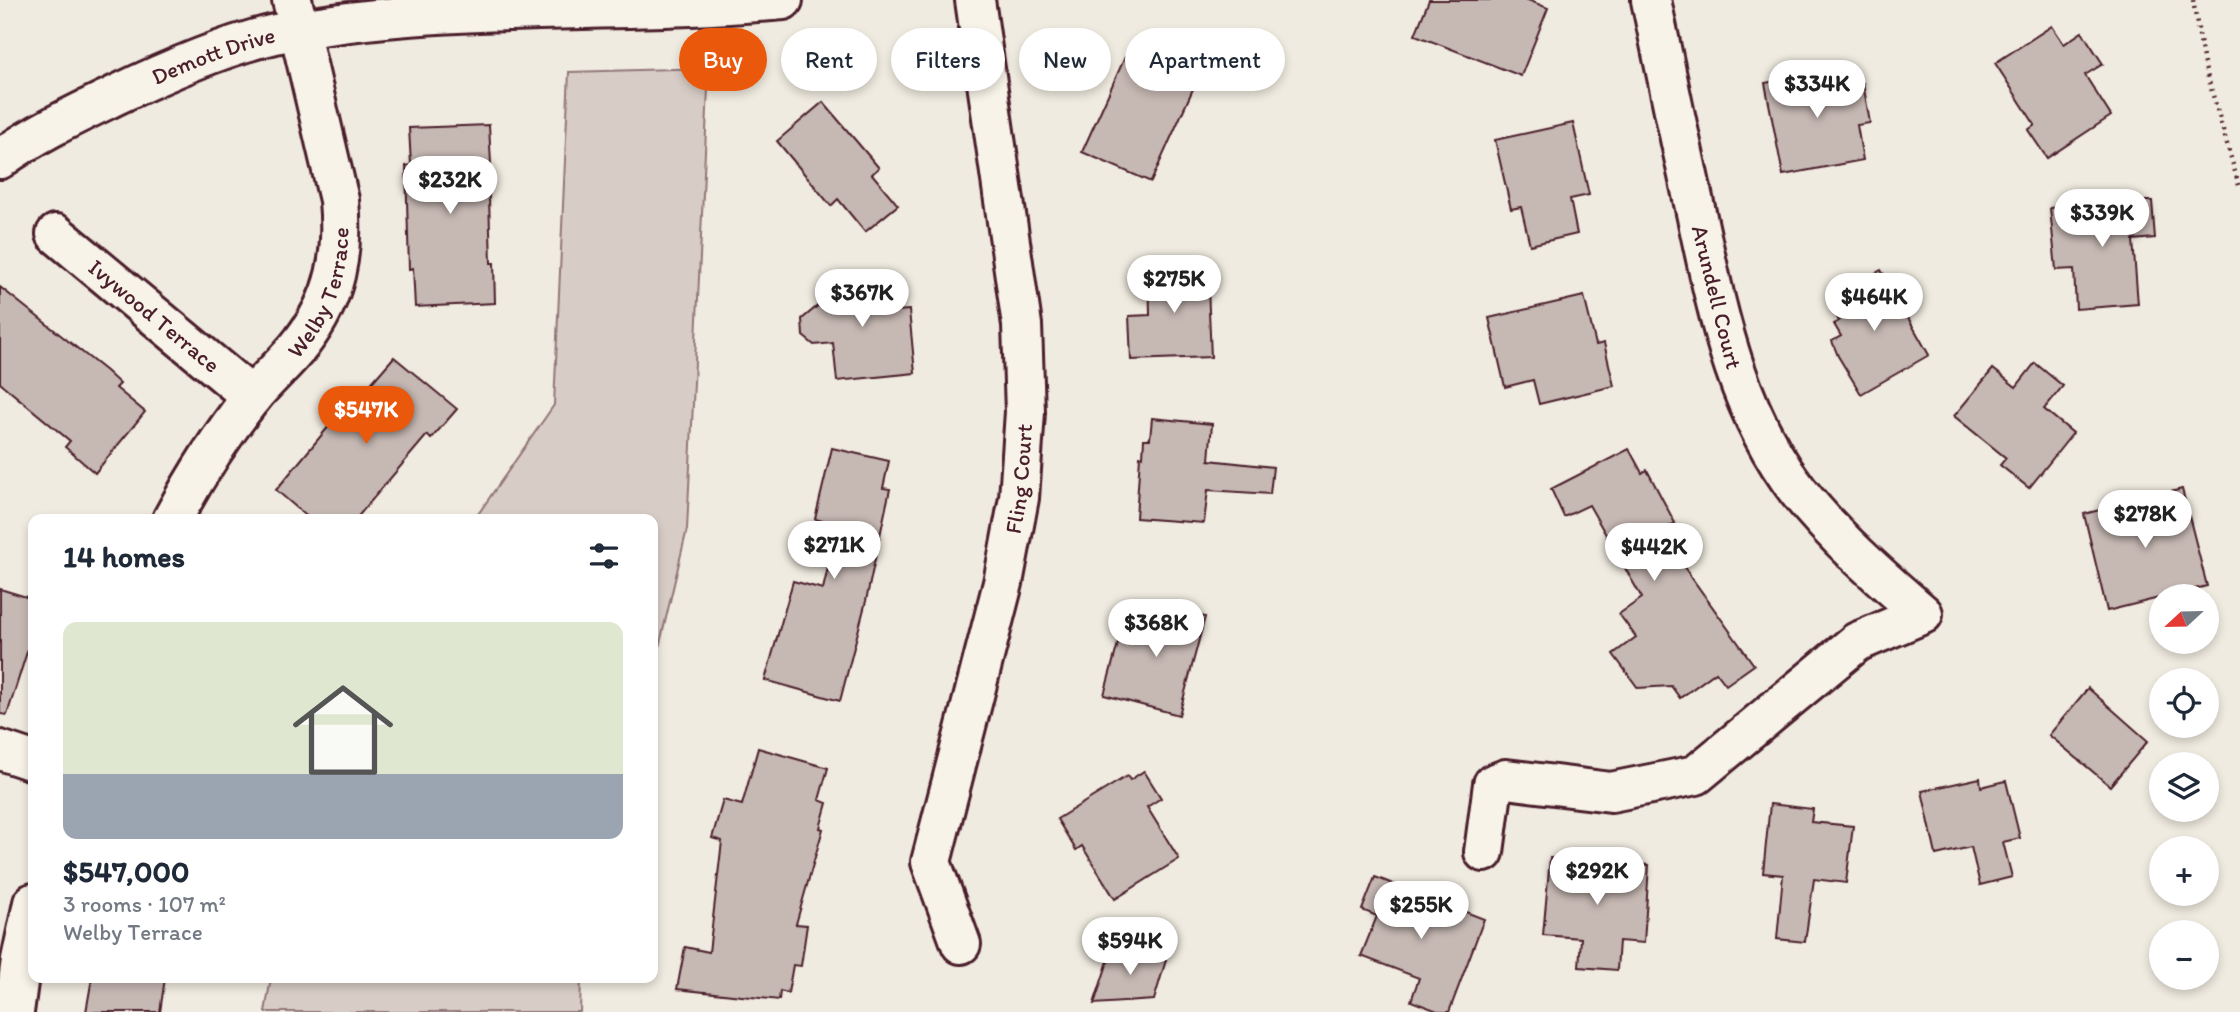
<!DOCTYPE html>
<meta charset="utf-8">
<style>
body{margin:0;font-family:Itim,sans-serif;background:#f6f6f7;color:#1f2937;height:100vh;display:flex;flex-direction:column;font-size:26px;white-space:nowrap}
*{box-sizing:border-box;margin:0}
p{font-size:23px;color:#747a83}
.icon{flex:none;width:38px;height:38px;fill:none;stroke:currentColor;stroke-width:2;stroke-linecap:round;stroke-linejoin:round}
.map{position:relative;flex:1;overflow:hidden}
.drawer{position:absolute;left:28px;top:514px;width:630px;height:469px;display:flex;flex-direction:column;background:#fff;border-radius:14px;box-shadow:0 4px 10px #0003}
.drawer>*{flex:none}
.top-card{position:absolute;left:679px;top:28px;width:665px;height:63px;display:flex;gap:14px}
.needle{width:46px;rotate:248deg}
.tools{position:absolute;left:2149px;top:584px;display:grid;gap:14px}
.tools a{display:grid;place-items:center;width:70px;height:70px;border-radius:50%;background:#fff;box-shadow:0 4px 10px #0003;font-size:35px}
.price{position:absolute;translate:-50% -60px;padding:0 16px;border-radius:24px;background:#fff;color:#222;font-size:23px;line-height:46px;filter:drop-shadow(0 2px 4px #0008)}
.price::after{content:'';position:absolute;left:50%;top:42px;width:21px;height:16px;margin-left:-10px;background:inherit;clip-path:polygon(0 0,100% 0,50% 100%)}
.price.selected{background:#ea580c;color:#fff}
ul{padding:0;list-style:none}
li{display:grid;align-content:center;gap:14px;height:371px;padding:0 35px}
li+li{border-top:2px solid #e0e1e3}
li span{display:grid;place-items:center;height:217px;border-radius:14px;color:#555}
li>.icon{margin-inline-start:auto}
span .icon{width:126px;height:126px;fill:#fffc;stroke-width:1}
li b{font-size:30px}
h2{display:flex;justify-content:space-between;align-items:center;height:84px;padding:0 35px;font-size:30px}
.tag{padding:0 24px;border-radius:32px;background:#fff;box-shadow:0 4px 10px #0003;font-size:24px;line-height:63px}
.tag.selected{background:#ea580c;color:#fff}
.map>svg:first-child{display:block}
.green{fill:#d8cdc6;stroke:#917678;stroke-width:2}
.building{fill:#c6b8b3;stroke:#4a1f2b;stroke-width:2}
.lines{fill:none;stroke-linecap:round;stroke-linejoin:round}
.minor-casing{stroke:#4a1f2b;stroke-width:44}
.path{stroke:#4a1f2b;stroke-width:4.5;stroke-dasharray:2 5;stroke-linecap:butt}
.minor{stroke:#f7f3e8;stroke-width:38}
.labels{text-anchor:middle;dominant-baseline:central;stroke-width:7;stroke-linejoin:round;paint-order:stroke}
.street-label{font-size:23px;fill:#4a1f2b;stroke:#f7f3e8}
</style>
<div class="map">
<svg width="2240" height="1012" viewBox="0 0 2240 1012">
<rect width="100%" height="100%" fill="#f0ebe0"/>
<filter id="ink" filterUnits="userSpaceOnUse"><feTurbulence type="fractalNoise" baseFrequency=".0143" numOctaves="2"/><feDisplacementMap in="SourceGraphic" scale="14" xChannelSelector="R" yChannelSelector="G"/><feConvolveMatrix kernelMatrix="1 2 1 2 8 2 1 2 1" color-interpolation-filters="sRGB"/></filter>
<g filter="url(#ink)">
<g class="green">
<path d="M 709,68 L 687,529 L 653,673 L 653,520 L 474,520 L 554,405 L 569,72 Z"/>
<path d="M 271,978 L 581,978 L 580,1012 L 265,1012 Z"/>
</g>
<g class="building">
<path d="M 1429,0 L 1528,0 L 1548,8 L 1521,76 L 1415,35 Z"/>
<path d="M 2052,26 L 2064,44 L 2082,32 L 2103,64 L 2085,75 L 2111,116 L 2047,158 L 2028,130 L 2035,125 L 1995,63 Z"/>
<path d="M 1125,57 L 1193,89 L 1151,182 L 1082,152 Z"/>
<path d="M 1847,68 L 1850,85 L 1863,83 L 1870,123 L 1857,125 L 1863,160 L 1783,175 L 1765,83 Z"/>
<path d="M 823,102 L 879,168 L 872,174 L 898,205 L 865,232 L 838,199 L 831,206 L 777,141 Z"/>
<path d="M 1573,123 L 1589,195 L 1570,199 L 1577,234 L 1530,245 L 1521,207 L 1511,209 L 1495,140 Z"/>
<path d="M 489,125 L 491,164 L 488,165 L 491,263 L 494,263 L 495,303 L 415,307 L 413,268 L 409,269 L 406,166 L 411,165 L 409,128 Z"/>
<path d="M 2129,201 L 2152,201 L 2155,238 L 2133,240 L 2138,304 L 2076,309 L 2074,269 L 2056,270 L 2050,208 Z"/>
<path d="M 1207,264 L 1211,357 L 1131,360 L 1129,316 L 1150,315 L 1149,266 Z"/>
<path d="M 1881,270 L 1929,355 L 1861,394 L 1838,356 L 1832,341 L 1841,336 L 1834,324 L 1839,321 L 1828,300 Z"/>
<path d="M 886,274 L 888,299 L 895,298 L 896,311 L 909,310 L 915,373 L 837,381 L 833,343 L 814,345 L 803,336 L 802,319 L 827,298 L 825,280 Z"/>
<path d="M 0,287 L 106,371 L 120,384 L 116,388 L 145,412 L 95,473 L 65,447 L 70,441 L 0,383 Z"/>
<path d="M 1584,296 L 1596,345 L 1604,343 L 1614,386 L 1539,404 L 1533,380 L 1505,387 L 1489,318 Z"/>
<path d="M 394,357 L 457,409 L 431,439 L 427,435 L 355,520 L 311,520 L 276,490 L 344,408 L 347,411 Z"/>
<path d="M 2035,363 L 2063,386 L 2044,409 L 2073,433 L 2029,488 L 2000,465 L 2006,458 L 1954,416 L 1993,369 L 2016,387 Z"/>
<path d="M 1152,418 L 1212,424 L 1209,460 L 1273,467 L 1270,494 L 1208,490 L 1204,523 L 1136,518 L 1140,456 L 1143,457 L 1144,439 L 1150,439 Z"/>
<path d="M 832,448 L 889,461 L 883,488 L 890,489 L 866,601 L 840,701 L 765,680 L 793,581 L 823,589 L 838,525 L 815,519 Z"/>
<path d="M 1629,449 L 1642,473 L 1647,470 L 1675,523 L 1659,532 L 1754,665 L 1726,685 L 1716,672 L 1680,698 L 1671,686 L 1638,688 L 1613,654 L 1636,637 L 1619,614 L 1642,598 L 1589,505 L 1564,517 L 1551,489 Z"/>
<path d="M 2182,489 L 2207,586 L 2107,611 L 2084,514 Z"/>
<path d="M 0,589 L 33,599 L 33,633 L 7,715 L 0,714 Z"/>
<path d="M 1146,602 L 1205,617 L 1179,715 L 1104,695 L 1120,636 L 1131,638 L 1135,622 L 1140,624 Z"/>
<path d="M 2088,688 L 2148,741 L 2110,786 L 2049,735 Z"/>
<path d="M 758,748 L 828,768 L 819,800 L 827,803 L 820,828 L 823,829 L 796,924 L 807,925 L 801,966 L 793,965 L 788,993 L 780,991 L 779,1000 L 677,989 L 685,947 L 709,952 L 722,841 L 712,838 L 723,800 L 742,805 Z"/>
<path d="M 1144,771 L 1161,798 L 1147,807 L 1179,859 L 1115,899 L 1082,846 L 1076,850 L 1057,819 L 1127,776 L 1130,780 Z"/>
<path d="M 1980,778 L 1981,787 L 2006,781 L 2020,838 L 2003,842 L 2012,877 L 1980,885 L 1971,847 L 1936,855 L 1922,791 Z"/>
<path d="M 1770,804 L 1813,809 L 1811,822 L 1853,826 L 1846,883 L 1814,879 L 1805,942 L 1777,939 L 1783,875 L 1763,873 Z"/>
<path d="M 1550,858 L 1649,865 L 1644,943 L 1619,941 L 1617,970 L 1579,967 L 1581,938 L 1543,935 Z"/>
<path d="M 1375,877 L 1484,919 L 1449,1012 L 1440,1012 L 1411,1001 L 1419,978 L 1361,956 L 1377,916 L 1362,910 Z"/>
<path d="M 1114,943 L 1166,960 L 1154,1000 L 1094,1004 Z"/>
<path d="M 92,978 L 165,978 L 160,1012 L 86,1012 Z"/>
</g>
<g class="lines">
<defs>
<g id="minor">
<path id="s1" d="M 0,159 C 36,133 77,114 116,95 C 164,72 223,46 275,34 C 442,0 614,16 783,0"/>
<path id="s2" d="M 56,234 L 252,397"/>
<path id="s3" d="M 172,520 C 195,477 221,436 251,398 C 267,378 287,362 302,342 C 336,298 344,254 339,200 L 292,0"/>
<path d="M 0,750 L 33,761"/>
<path d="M 1484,852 L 1493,784 L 1506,779 L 1611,792 L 1696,775 L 1857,642 L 1923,614 C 1879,576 1835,538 1798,491 C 1734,407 1717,309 1695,208 C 1680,139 1665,69 1651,0"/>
<path id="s4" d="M 961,944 L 931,862 L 1003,583 L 1019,498 L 1025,412 L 1022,325 L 975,0"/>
<path d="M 14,1012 L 21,960 L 33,903"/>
</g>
</defs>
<use href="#minor" class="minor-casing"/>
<path class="path" d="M 2193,0 L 2204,64 L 2240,189"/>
<use href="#minor" class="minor"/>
</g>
</g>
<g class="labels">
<g class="street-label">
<text stroke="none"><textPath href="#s1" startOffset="238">Demott Drive</textPath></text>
<text stroke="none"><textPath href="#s3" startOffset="275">Welby Terrace</textPath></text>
<text transform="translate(1717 297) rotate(76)">Arundell Court</text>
<text stroke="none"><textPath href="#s2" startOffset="128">Ivywood Terrace</textPath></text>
<text stroke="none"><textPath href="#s4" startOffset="481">Fling Court</textPath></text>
</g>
</g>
</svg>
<div class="tools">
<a><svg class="needle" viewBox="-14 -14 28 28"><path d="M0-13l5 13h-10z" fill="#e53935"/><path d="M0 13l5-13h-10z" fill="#747a83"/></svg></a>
<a><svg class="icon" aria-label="locate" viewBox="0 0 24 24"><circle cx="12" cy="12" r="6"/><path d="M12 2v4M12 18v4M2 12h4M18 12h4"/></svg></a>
<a><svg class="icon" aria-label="layers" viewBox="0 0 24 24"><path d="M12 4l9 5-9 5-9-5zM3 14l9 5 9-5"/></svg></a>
<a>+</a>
<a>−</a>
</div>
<b class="price" style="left:1817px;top:120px">$334K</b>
<b class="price" style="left:450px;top:216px">$232K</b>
<b class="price" style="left:2102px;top:249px">$339K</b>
<b class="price" style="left:1174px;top:315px">$275K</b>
<b class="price" style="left:862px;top:329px">$367K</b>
<b class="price" style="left:1874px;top:333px">$464K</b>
<b class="price selected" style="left:366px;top:446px">$547K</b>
<b class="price" style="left:2145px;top:550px">$278K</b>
<b class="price" style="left:834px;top:581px">$271K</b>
<b class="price" style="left:1654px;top:583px">$442K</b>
<b class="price" style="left:1156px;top:659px">$368K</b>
<b class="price" style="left:1597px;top:907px">$292K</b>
<b class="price" style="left:1421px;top:941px">$255K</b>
<b class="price" style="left:1130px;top:977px">$594K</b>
<div class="top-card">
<a class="tag selected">Buy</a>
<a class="tag">Rent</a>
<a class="tag">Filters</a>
<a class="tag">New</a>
<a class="tag">Apartment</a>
</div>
<section class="drawer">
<h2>14 homes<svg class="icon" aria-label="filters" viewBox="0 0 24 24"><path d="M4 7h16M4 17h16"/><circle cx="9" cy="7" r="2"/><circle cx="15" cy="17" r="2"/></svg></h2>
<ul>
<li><span style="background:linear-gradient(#dfe7d0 70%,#9aa5b1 0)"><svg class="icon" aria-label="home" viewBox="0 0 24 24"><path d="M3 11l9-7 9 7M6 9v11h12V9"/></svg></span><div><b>$547,000</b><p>3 rooms · 107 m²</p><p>Welby Terrace</p></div></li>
</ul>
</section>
</div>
